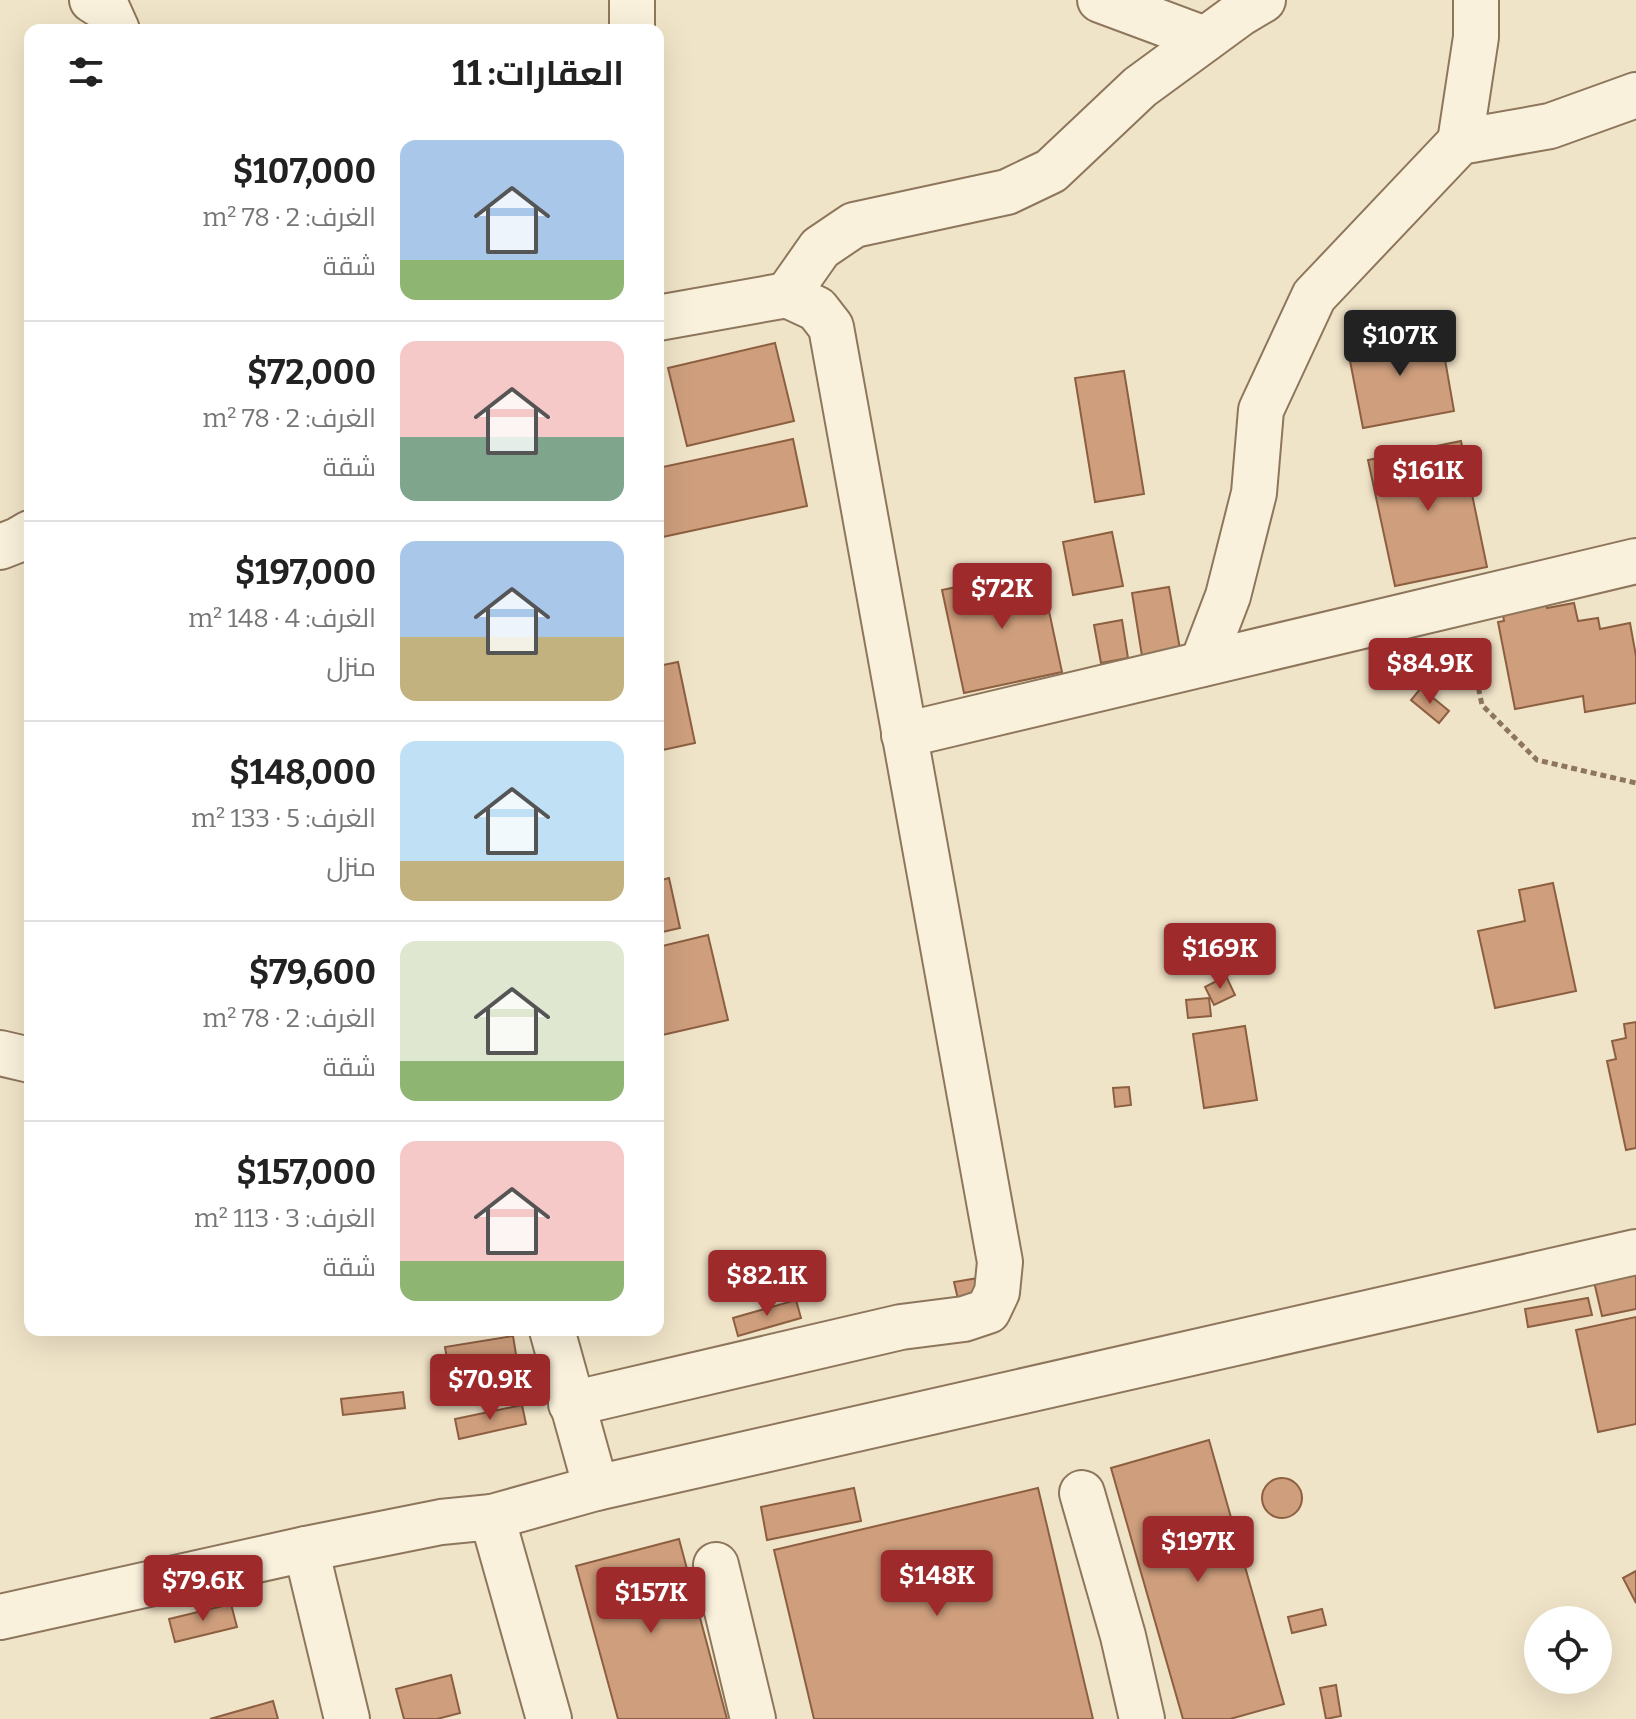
<!DOCTYPE html>
<html lang="ar">
<meta charset="utf-8">
<style>
body{margin:0;font-family:Bitter,Cairo,serif;background:#f6f6f6;color:#222;direction:rtl;height:100vh;display:flex;flex-direction:column;font-size:30px;white-space:nowrap}
*{box-sizing:border-box;margin:0}
p{font-size:26px;color:#767676}
.icon{flex:none;width:44px;height:44px;fill:none;stroke:currentColor;stroke-width:2;stroke-linecap:round;stroke-linejoin:round}
.map{position:relative;flex:1;overflow:hidden;direction:ltr}
.details{position:absolute;left:24px;top:24px;width:640px;height:1312px;display:flex;flex-direction:column;background:#fff;border-radius:16px;box-shadow:0 8px 32px #0002;direction:rtl}
.details>*{flex:none}
.buttons{position:absolute;left:1524px;top:1606px;display:grid;gap:16px}
.buttons a{display:grid;place-items:center;width:88px;height:88px;border-radius:50%;background:#fff;box-shadow:0 8px 32px #0002;font-size:40px}
.price{position:absolute;translate:-50% -68px;padding:0 18px;border-radius:8px;background:#9e2a2b;color:#fff;font-size:26px;line-height:52px;filter:drop-shadow(0 2px 4px #0008)}
.price::after{content:'';position:absolute;left:50%;top:48px;width:24px;height:18px;margin-left:-12px;background:inherit;clip-path:polygon(0 0,100% 0,50% 100%)}
.price.current{background:#222;color:#fff}
ul{padding:0;list-style:none}
li{display:flex;align-items:center;gap:24px;height:200px;padding:0 40px}
li+li{border-top:2px solid #e0e0e0}
li span{display:grid;place-items:center;flex:none;width:224px;height:160px;border-radius:16px;color:#555}
li>.icon{margin-inline-start:auto}
span .icon{width:96px;height:96px;fill:#fffc;stroke-width:1}
li b{font-size:34px}
h2{display:flex;justify-content:space-between;align-items:center;height:96px;padding:0 40px;font-size:34px}
.map>svg:first-child{display:block}
.building{fill:#cf9f7d;stroke:#8d5f41;stroke-width:2}
.lines{fill:none;stroke-linecap:round;stroke-linejoin:round}
.minor-casing{stroke:#8d765c;stroke-width:48}
.path{stroke:#8d765c;stroke-width:5;stroke-dasharray:6 4;stroke-linecap:butt}
.minor{stroke:#faf1dc;stroke-width:44}
</style>
<div class="map">
<svg width="1636" height="1719" viewBox="0 0 1636 1719">
<rect width="100%" height="100%" fill="#f0e4c8"/>
<g class="building">
<path d="M 1440,331 L 1454,411 L 1363,428 L 1346,340 L 1370,336 L 1370,339 L 1391,334 L 1393,340 Z"/>
<path d="M 775,343 L 794,421 L 687,446 L 668,368 Z"/>
<path d="M 1124,371 L 1144,494 L 1095,502 L 1075,378 Z"/>
<path d="M 793,439 L 807,506 L 658,538 L 658,468 Z"/>
<path d="M 1461,441 L 1487,567 L 1395,586 L 1368,460 Z"/>
<path d="M 1112,532 L 1123,586 L 1073,595 L 1063,542 Z"/>
<path d="M 1040,569 L 1062,672 L 964,693 L 942,590 Z"/>
<path d="M 1169,587 L 1180,649 L 1142,656 L 1132,593 Z"/>
<path d="M 1545,595 L 1547,608 L 1574,603 L 1578,621 L 1598,618 L 1600,629 L 1630,623 L 1636,656 L 1636,703 L 1585,712 L 1583,696 L 1515,709 L 1498,622 L 1504,621 L 1501,603 Z"/>
<path d="M 1122,620 L 1128,658 L 1101,663 L 1094,625 Z"/>
<path d="M 678,662 L 695,743 L 658,751 L 658,666 Z"/>
<path d="M 1421,688 L 1449,711 L 1439,723 L 1411,700 Z"/>
<path d="M 669,878 L 680,928 L 658,933 L 658,881 Z"/>
<path d="M 1553,883 L 1576,991 L 1495,1008 L 1478,931 L 1525,921 L 1519,890 Z"/>
<path d="M 708,935 L 728,1020 L 658,1036 L 658,947 Z"/>
<path d="M 1226,976 L 1235,995 L 1214,1005 L 1205,987 Z"/>
<path d="M 1209,998 L 1211,1016 L 1188,1018 L 1186,1000 Z"/>
<path d="M 1636,1022 L 1636,1148 L 1626,1150 L 1607,1061 L 1616,1059 L 1612,1041 L 1626,1038 L 1624,1024 Z"/>
<path d="M 1245,1026 L 1257,1100 L 1204,1108 L 1193,1034 Z"/>
<path d="M 1129,1087 L 1131,1105 L 1115,1107 L 1113,1088 Z"/>
<path d="M 1636,1263 L 1636,1309 L 1602,1316 L 1592,1273 Z"/>
<path d="M 984,1277 L 987,1294 L 958,1299 L 954,1282 Z"/>
<path d="M 1588,1298 L 1592,1315 L 1528,1327 L 1525,1309 Z"/>
<path d="M 796,1300 L 801,1318 L 738,1336 L 733,1318 Z"/>
<path d="M 1636,1317 L 1636,1424 L 1598,1432 L 1576,1330 Z"/>
<path d="M 513,1336 L 519,1373 L 451,1384 L 445,1347 Z"/>
<path d="M 523,1379 L 526,1396 L 456,1405 L 453,1389 Z"/>
<path d="M 403,1392 L 405,1408 L 343,1415 L 341,1399 Z"/>
<path d="M 522,1405 L 526,1424 L 459,1439 L 455,1419 Z"/>
<path d="M 1209,1440 L 1284,1704 L 1230,1719 L 1183,1719 L 1111,1468 Z"/>
<circle cx="1282" cy="1498" r="20"/>
<path d="M 854,1488 L 861,1521 L 767,1540 L 761,1507 Z"/>
<path d="M 1038,1488 L 1093,1719 L 814,1719 L 774,1550 Z"/>
<path d="M 679,1539 L 727,1719 L 618,1719 L 576,1566 Z"/>
<path d="M 1636,1571 L 1636,1603 L 1623,1578 Z"/>
<path d="M 231,1604 L 237,1627 L 175,1642 L 169,1619 Z"/>
<path d="M 1322,1609 L 1326,1625 L 1292,1633 L 1288,1617 Z"/>
<path d="M 451,1675 L 460,1713 L 437,1719 L 404,1719 L 396,1689 Z"/>
<path d="M 1336,1685 L 1341,1716 L 1326,1719 L 1320,1688 Z"/>
<path d="M 273,1701 L 278,1719 L 210,1719 Z"/>
</g>
<g class="lines">
<defs>
<g id="minor">
<path d="M 92,0 L 108,10 L 117,30"/>
<path d="M 1100,0 L 1205,39"/>
<path d="M 632,30 L 632,0"/>
<path d="M 1460,142 L 1476,37 L 1476,0"/>
<path d="M 787,295 L 820,248 L 854,225 L 1007,192 L 1051,171 L 1140,87 L 1241,13 L 1263,0"/>
<path d="M 0,547 L 18,540 L 30,533"/>
<path d="M 1202,664 L 1228,596 L 1254,493 L 1261,410 L 1314,296 L 1460,142 L 1550,126 L 1636,95"/>
<path d="M 904,735 L 1636,561"/>
<path d="M 0,1053 L 30,1060"/>
<path d="M 552,1330 L 596,1488"/>
<path d="M 571,1404 L 901,1327 L 964,1319 L 988,1311 L 997,1292 L 1000,1262 L 831,327 L 817,309 L 787,295 L 658,318"/>
<path d="M 1082,1493 L 1123,1636 L 1142,1719"/>
<path d="M 492,1517 L 596,1488 L 1636,1252"/>
<path d="M 306,1549 L 347,1719"/>
<path d="M 716,1565 L 753,1719"/>
<path d="M 0,1617 L 306,1549 L 441,1522 L 492,1517 L 549,1719"/>
</g>
</defs>
<use href="#minor" class="minor-casing"/>
<path class="path" d="M 1466,640 L 1471,652 L 1482,705 L 1537,760 L 1636,783"/>
<use href="#minor" class="minor"/>
</g>
</svg>
<div class="buttons">
<a><svg class="icon" aria-label="locate" viewBox="0 0 24 24"><circle cx="12" cy="12" r="6"/><path d="M12 2v4M12 18v4M2 12h4M18 12h4"/></svg></a>
</div>
<b class="price current" style="left:1400px;top:378px">$107K</b>
<b class="price" style="left:1428px;top:513px">$161K</b>
<b class="price" style="left:1002px;top:631px">$72K</b>
<b class="price" style="left:1430px;top:706px">$84.9K</b>
<b class="price" style="left:1220px;top:991px">$169K</b>
<b class="price" style="left:767px;top:1318px">$82.1K</b>
<b class="price" style="left:490px;top:1422px">$70.9K</b>
<b class="price" style="left:1198px;top:1584px">$197K</b>
<b class="price" style="left:937px;top:1618px">$148K</b>
<b class="price" style="left:203px;top:1623px">$79.6K</b>
<b class="price" style="left:651px;top:1635px">$157K</b>
<section class="details">
<h2>العقارات: 11<svg class="icon" aria-label="filters" viewBox="0 0 24 24"><path d="M4 7h16M4 17h16"/><circle cx="9" cy="7" r="2"/><circle cx="15" cy="17" r="2"/></svg></h2>
<ul>
<li><span style="background:linear-gradient(#a9c7e8 75%,#8fb573 0)"><svg class="icon" aria-label="home" viewBox="0 0 24 24"><path d="M3 11l9-7 9 7M6 9v11h12V9"/></svg></span><div><b>$107,000</b><p>الغرف: 2 · 78 m²</p><p>شقة</p></div></li>
<li><span style="background:linear-gradient(#f6c9c9 60%,#7fa58c 0)"><svg class="icon" aria-label="home" viewBox="0 0 24 24"><path d="M3 11l9-7 9 7M6 9v11h12V9"/></svg></span><div><b>$72,000</b><p>الغرف: 2 · 78 m²</p><p>شقة</p></div></li>
<li><span style="background:linear-gradient(#a9c7e8 60%,#c2b280 0)"><svg class="icon" aria-label="home" viewBox="0 0 24 24"><path d="M3 11l9-7 9 7M6 9v11h12V9"/></svg></span><div><b>$197,000</b><p>الغرف: 4 · 148 m²</p><p>منزل</p></div></li>
<li><span style="background:linear-gradient(#bfe0f5 75%,#c2b280 0)"><svg class="icon" aria-label="home" viewBox="0 0 24 24"><path d="M3 11l9-7 9 7M6 9v11h12V9"/></svg></span><div><b>$148,000</b><p>الغرف: 5 · 133 m²</p><p>منزل</p></div></li>
<li><span style="background:linear-gradient(#dfe7d0 75%,#8fb573 0)"><svg class="icon" aria-label="home" viewBox="0 0 24 24"><path d="M3 11l9-7 9 7M6 9v11h12V9"/></svg></span><div><b>$79,600</b><p>الغرف: 2 · 78 m²</p><p>شقة</p></div></li>
<li><span style="background:linear-gradient(#f6c9c9 75%,#8fb573 0)"><svg class="icon" aria-label="home" viewBox="0 0 24 24"><path d="M3 11l9-7 9 7M6 9v11h12V9"/></svg></span><div><b>$157,000</b><p>الغرف: 3 · 113 m²</p><p>شقة</p></div></li>
</ul>
</section>
</div>
